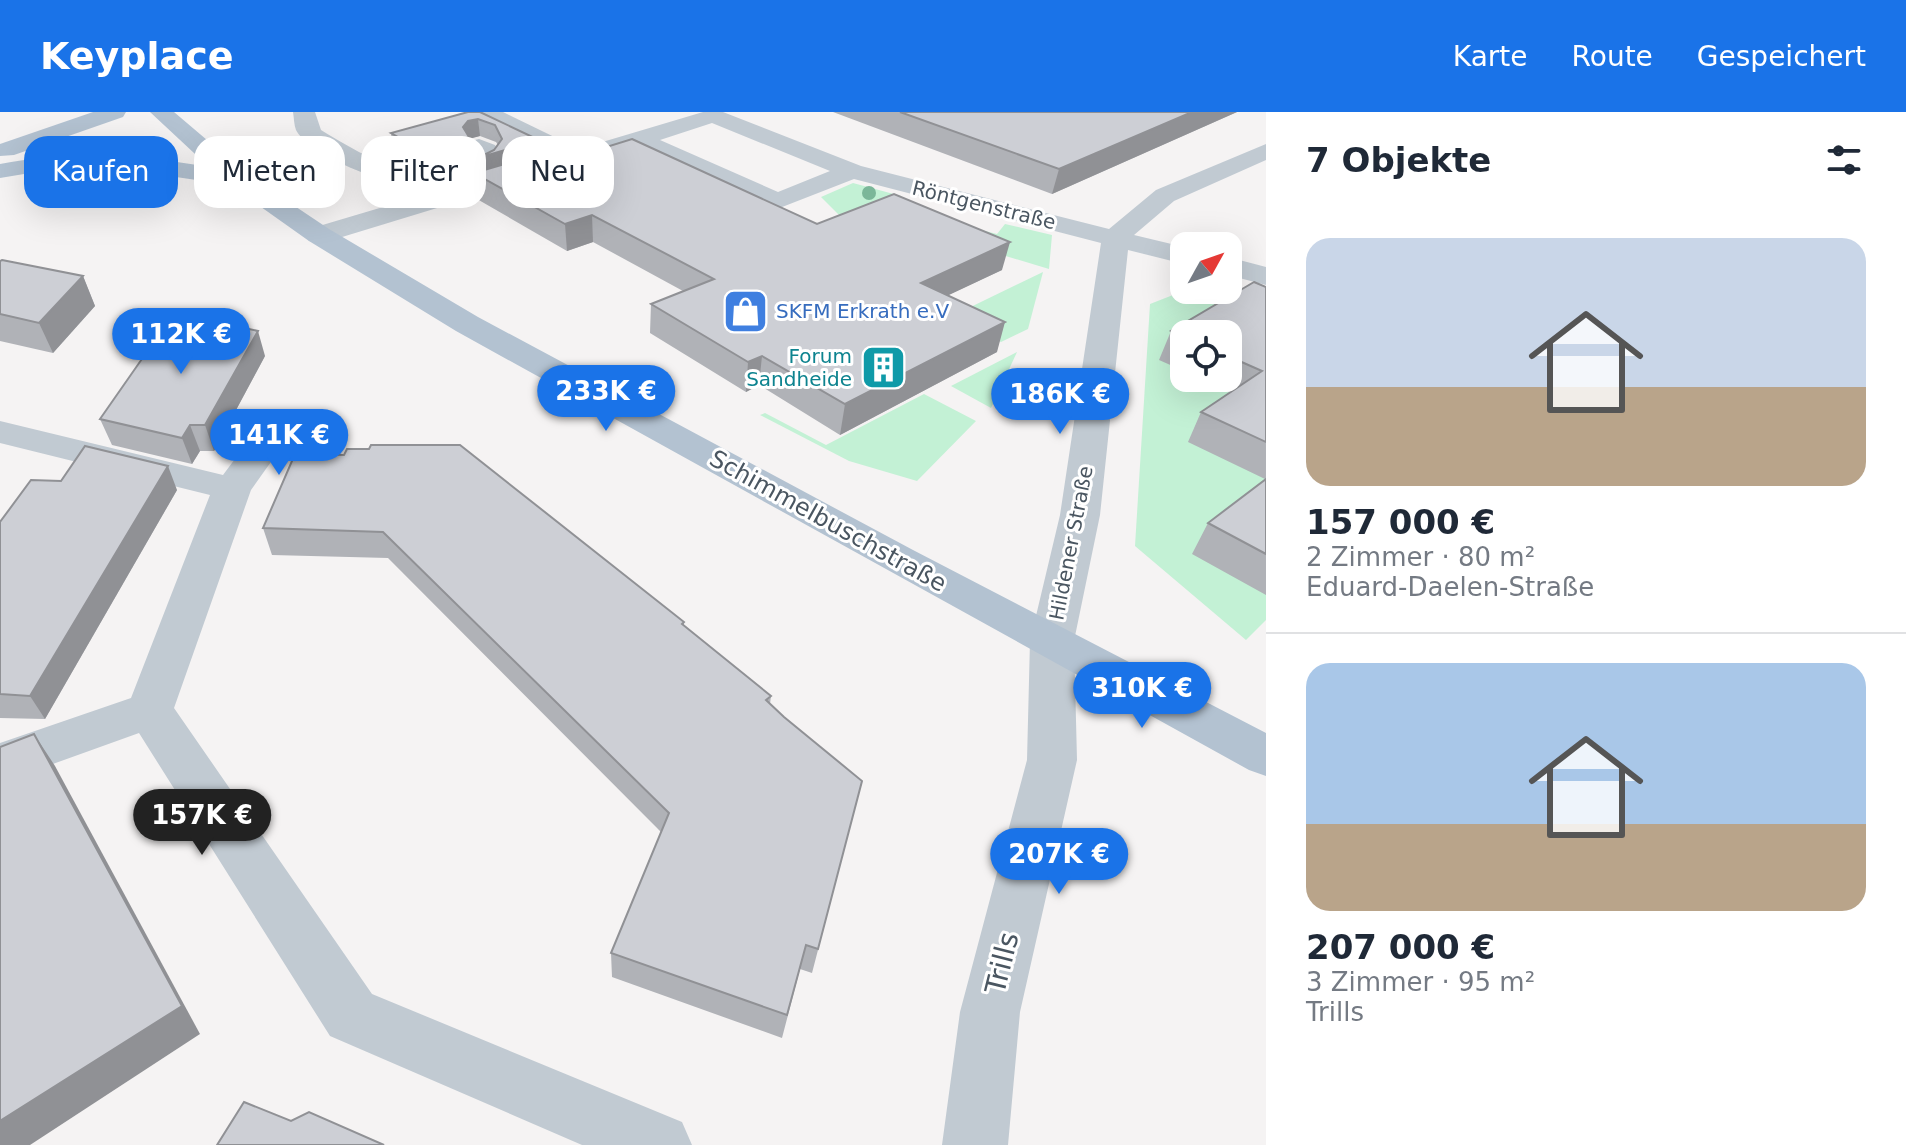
<!DOCTYPE html>
<html lang="de">
<meta charset="utf-8">
<style>
body{margin:0;font-family:"DejaVu Sans",sans-serif;background:#f6f6f7;color:#1f2937;height:100vh;display:flex;flex-direction:column;font-size:30px;white-space:nowrap}
*{box-sizing:border-box;margin:0}
p{font-size:26px;color:#747a83}
.icon{flex:none;width:44px;height:44px;fill:none;stroke:currentColor;stroke-width:2;stroke-linecap:round;stroke-linejoin:round}
.map{position:relative;flex:1;overflow:hidden}
.drawer{display:flex;flex-direction:column;background:#fff;width:640px}
.drawer>*{flex:none}
.top-card{position:absolute;left:24px;top:24px;width:760px;height:72px;display:flex;gap:16px}
.needle{width:52px;rotate:50deg}
.tools{position:absolute;left:1170px;top:120px;display:grid;gap:16px}
.tools a{display:grid;place-items:center;width:72px;height:72px;border-radius:16px;background:#fff;box-shadow:0 8px 32px #0002;font-size:40px}
.price{position:absolute;translate:-50% -68px;padding:0 18px;border-radius:28px;background:#1a73e8;color:#fff;font-size:26px;line-height:52px;filter:drop-shadow(0 2px 4px #0008)}
.price::after{content:'';position:absolute;left:50%;top:48px;width:24px;height:18px;margin-left:-12px;background:inherit;clip-path:polygon(0 0,100% 0,50% 100%)}
.price.selected{background:#222;color:#fff}
ul{padding:0;list-style:none}
li{display:grid;align-content:center;gap:16px;height:424px;padding:0 40px}
li+li{border-top:2px solid #e0e1e3}
li span{display:grid;place-items:center;height:248px;border-radius:24px;color:#555}
li>.icon{margin-inline-start:auto}
span .icon{width:144px;height:144px;fill:#fffc;stroke-width:1}
li b{font-size:34px}
h2{display:flex;justify-content:space-between;align-items:center;height:96px;padding:0 40px;font-size:34px}
.pill{padding:0 28px;border-radius:24px;background:#fff;box-shadow:0 8px 32px #0002;font-size:28px;line-height:72px}
.pill.selected{background:#1a73e8;color:#fff}
header{display:flex;align-items:center;gap:48px;box-sizing:border-box;height:112px;padding:0 40px;background:#1a73e8;color:#fff}
header strong{font-size:38px}
nav{display:flex;gap:44px;margin-inline-start:auto;font-size:28px}
main{display:flex;flex:1;min-height:0}
.map>svg:first-child{display:block}
.green{fill:#c3f1d5}
.lines{fill:none;stroke-linecap:round;stroke-linejoin:round}
.minor{fill:#c1cad2;fill-rule:evenodd}
.major{fill:#b3c2d1;fill-rule:evenodd}
.tree{fill:#7bb799}
.wall{fill:#b0b2b7}
.shaded-wall{fill:#909195}
.building{fill:#cdcfd5;stroke:#909195;stroke-width:2}
.labels{text-anchor:middle;dominant-baseline:central;stroke-width:6;stroke-linejoin:round;paint-order:stroke}
.far-street-label{font-size:20px;fill:#4a5661;stroke:#fff}
.far-shop-label{font-size:20px;fill:#366cbe;stroke:#fff;text-anchor:start}
.far-culture-label{font-size:20px;fill:#0d838f;stroke:#fff;text-anchor:end}
.street-label{font-size:24px;fill:#4a5661;stroke:#fff}
.near-street-label{font-size:28px;fill:#4a5661;stroke:#fff}
</style>
<header>
<strong>Keyplace</strong>
<nav><a>Karte</a><a>Route</a><a>Gespeichert</a></nav>
</header>
<main>
<div class="map">
<svg width="1266" height="1033" viewBox="0 0 1266 1033">
<rect width="100%" height="100%" fill="#f5f3f3"/>
<g class="green">
<path d="M 853,71 L 901,84 L 890,95 L 997,122 L 1005,112 L 1052,123 L 1049,157 L 989,139 L 845,109 L 821,85 Z"/>
<path d="M 1043,160 L 1028,217 L 1001,230 L 950,205 Z"/>
<path d="M 1173,183 L 1217,184 L 1249,194 L 1184,222 L 1184,266 L 1198,266 L 1248,288 L 1266,368 L 1266,508 L 1246,528 L 1135,434 L 1150,192 Z"/>
<path d="M 1017,240 L 991,296 L 951,274 Z"/>
<path d="M 924,282 L 976,309 L 917,369 L 849,349 L 760,303 L 765,301 L 826,333 Z"/>
</g>
<g class="lines">
<g class="minor">
<path d="M 293,0 L 315,0 L 321,18 C 372,49 417,76 476,43 L 467,34 L 471,29 L 479,27 L 495,33 L 501,45 C 492,58 477,61 463,65 C 445,69 426,74 407,73 C 381,71 308,42 296,18 C 294,13 294,6 293,0 Z"/>
<path d="M 474,0 L 503,0 L 579,37 L 703,0 L 723,0 L 861,54 L 1109,117 L 1156,78 L 1266,32 L 1266,48 L 1174,89 L 1134,123 L 1184,135 L 1184,152 L 1128,138 L 1100,403 L 1074,529 L 1077,648 L 1020,900 L 1008,1033 L 942,1033 L 960,900 L 1027,648 L 1030,529 L 1060,403 L 1101,131 L 854,67 L 777,97 L 637,35 L 329,129 L 319,131 L 309,129 L 305,123 L 309,117 L 555,44 L 477,5 ZM 712,11 L 830,59 L 778,80 L 660,28 Z"/>
<path d="M 1228,145 L 1266,155 L 1266,173 L 1228,163 Z"/>
<path d="M 277,305 L 290,308 L 295,316 L 251,378 L 174,596 L 372,882 L 682,1010 L 692,1033 L 582,1033 L 330,924 L 139,621 L 0,671 L 0,631 L 131,586 L 210,383 L 0,331 L 0,309 L 223,363 L 264,308 Z"/>
</g>
<g class="major">
<path d="M 93,0 L 126,0 L 123,5 L 14,43 L 0,44 L 0,32 Z"/>
<path d="M 150,0 L 174,0 L 247,62 L 329,117 L 478,205 L 913,438 L 1266,621 L 1266,664 L 1249,658 L 456,219 L 309,129 L 230,73 L 149,61 L 90,57 L 30,61 L 0,66 L 0,52 C 71,38 138,43 209,55 Z"/>
</g>
</g>
<circle class="tree" cx="869" cy="81" r="7"/>
<g class="wall">
<path d="M 480,0 L 540,42 L 584,42 L 817,112 L 1002,158 L 948,183 L 997,240 L 840,323 L 759,273 L 746,280 L 650,221 L 651,192 L 683,179 L 593,130 L 567,139 L 477,87 L 474,61 L 479,59 L 478,46 L 494,38 L 498,33 L 496,30 L 480,24 L 470,26 L 469,27 L 471,42 L 434,54 L 421,55 L 393,38 L 391,21 Z"/>
<path d="M 833,0 L 1237,0 L 1052,82 Z"/>
<path d="M 0,149 L 83,164 L 95,194 L 53,241 L 0,229 Z"/>
<path d="M 1266,175 L 1266,483 L 1192,442 L 1208,411 L 1265,367 L 1188,330 L 1201,300 L 1230,280 L 1198,266 L 1228,266 L 1228,222 L 1184,222 L 1184,259 L 1159,248 L 1171,219 Z"/>
<path d="M 265,244 L 214,339 L 200,339 L 192,352 L 112,333 L 100,307 Z"/>
<path d="M 295,342 L 684,510 L 684,514 L 771,584 L 770,592 L 784,605 L 862,669 L 812,861 L 800,857 L 782,926 L 612,865 L 611,841 L 661,720 L 388,446 L 272,443 L 263,416 Z"/>
<path d="M 177,378 L 45,607 L 0,606 L 0,410 Z"/>
</g>
<g class="shaded-wall">
<path d="M 1192,0 L 1237,0 L 1052,82 L 1059,57 Z"/>
<path d="M 478,7 L 480,24 L 469,27 L 471,42 L 434,54 L 431,37 L 463,15 L 468,9 Z"/>
<path d="M 539,28 L 540,45 L 480,63 L 478,46 Z"/>
<path d="M 592,103 L 593,130 L 567,139 L 565,112 Z"/>
<path d="M 1010,130 L 1002,158 L 915,199 L 921,171 Z"/>
<path d="M 83,164 L 95,194 L 53,241 L 39,211 Z"/>
<path d="M 1005,210 L 997,240 L 840,323 L 845,292 Z"/>
<path d="M 258,219 L 265,244 L 214,339 L 205,313 Z"/>
<path d="M 762,244 L 759,273 L 746,280 L 748,250 Z"/>
<path d="M 190,313 L 200,339 L 192,352 L 182,326 Z"/>
<path d="M 168,354 L 177,378 L 45,607 L 30,584 Z"/>
<path d="M 34,622 L 55,654 L 200,922 L 30,1033 L 0,1033 L 0,1009 Z"/>
</g>
<g class="building">
<path d="M 468,0 L 480,0 L 539,28 L 478,46 L 494,38 L 502,27 L 495,13 L 478,7 L 468,9 L 463,15 L 469,25 L 431,37 L 419,37 L 391,21 Z"/>
<path d="M 900,0 L 1192,0 L 1059,57 Z"/>
<path d="M 632,27 L 817,112 L 894,82 L 1010,130 L 921,171 L 1005,210 L 845,292 L 762,244 L 748,250 L 651,192 L 714,167 L 592,103 L 565,112 L 474,61 L 566,34 L 584,42 Z"/>
<path d="M 2,148 L 83,164 L 39,211 L 0,202 L 0,149 Z"/>
<path d="M 1254,170 L 1266,175 L 1266,330 L 1201,300 L 1262,259 L 1228,244 L 1228,222 L 1184,222 L 1184,225 L 1171,219 Z"/>
<path d="M 174,201 L 258,219 L 205,313 L 190,313 L 182,326 L 100,307 Z"/>
<path d="M 371,333 L 460,333 L 684,510 L 682,512 L 771,584 L 766,588 L 784,605 L 862,669 L 818,837 L 806,833 L 787,903 L 611,841 L 669,701 L 383,420 L 263,416 L 295,342 L 344,343 L 347,337 L 369,337 Z"/>
<path d="M 85,334 L 168,354 L 30,584 L 0,582 L 0,410 L 31,368 L 61,369 Z"/>
<path d="M 1266,367 L 1266,442 L 1208,411 Z"/>
<path d="M 34,622 L 182,894 L 0,1009 L 0,635 Z"/>
<path d="M 244,990 L 291,1009 L 309,1000 L 384,1033 L 217,1033 Z"/>
</g>
<defs>
<symbol id="shop-square" viewBox="-11 -11 22 22"><rect x="-9" y="-9" width="18" height="18" rx="4" fill="#3f7fe0" stroke="#fff"/><path d="M-5-2.5h2.3a2.7 3.5 0 0 1 5.4 0H5L5.5 6h-11ZM-1.5-2.5h3a1.5 2.3 0 0 0-3 0Z" fill="#fff"/></symbol>
<symbol id="building-square" viewBox="-11 -11 22 22"><rect x="-9" y="-9" width="18" height="18" rx="4" fill="#0f9aa8" stroke="#fff"/><path d="M-4-6H4V6H1V3H-1V6H-4ZM-2.5-4.3h1.7v1.8h-1.7ZM.8-4.3h1.7v1.8H.8ZM-2.5-1h1.7V.8h-1.7ZM.8-1h1.7V.8H.8Z" fill="#fff"/></symbol>
</defs>
<g fill-rule="evenodd">
<use href="#shop-square" x="720" y="174" width="51" height="51"/>
<use href="#building-square" x="858" y="230" width="51" height="51"/>
</g>
<g class="labels">
<g class="far-street-label">
<text transform="translate(984 93) rotate(14)">Röntgenstraße</text>
<text transform="translate(1071 431) rotate(-79)">Hildener Straße</text>
</g>
<g class="far-shop-label">
<text x="776" y="199">SKFM Erkrath e.V</text>
</g>
<g class="far-culture-label">
<text x="852" y="244">Forum<tspan x="852" dy="23">Sandheide</tspan></text>
</g>
<g class="street-label">
<text transform="translate(828 409) rotate(29)">Schimmelbuschstraße</text>
</g>
<g class="near-street-label">
<text transform="translate(1002 851) rotate(-76)">Trills</text>
</g>
</g>
</svg>
<div class="tools">
<a><svg class="needle" viewBox="-14 -14 28 28"><path d="M0-13l5 13h-10z" fill="#e53935"/><path d="M0 13l5-13h-10z" fill="#747a83"/></svg></a>
<a><svg class="icon" aria-label="locate" viewBox="0 0 24 24"><circle cx="12" cy="12" r="6"/><path d="M12 2v4M12 18v4M2 12h4M18 12h4"/></svg></a>
</div>
<b class="price" style="left:181px;top:264px">112K €</b>
<b class="price" style="left:606px;top:321px">233K €</b>
<b class="price" style="left:1060px;top:324px">186K €</b>
<b class="price" style="left:279px;top:365px">141K €</b>
<b class="price" style="left:1142px;top:618px">310K €</b>
<b class="price selected" style="left:202px;top:745px">157K €</b>
<b class="price" style="left:1059px;top:784px">207K €</b>
<div class="top-card">
<a class="pill selected">Kaufen</a>
<a class="pill">Mieten</a>
<a class="pill">Filter</a>
<a class="pill">Neu</a>
</div>
</div>
<section class="drawer">
<h2>7 Objekte<svg class="icon" aria-label="filters" viewBox="0 0 24 24"><path d="M4 7h16M4 17h16"/><circle cx="9" cy="7" r="2"/><circle cx="15" cy="17" r="2"/></svg></h2>
<ul>
<li><span style="background:linear-gradient(#c9d6e8 60%,#b9a48a 0)"><svg class="icon" aria-label="home" viewBox="0 0 24 24"><path d="M3 11l9-7 9 7M6 9v11h12V9"/></svg></span><div><b>157 000 €</b><p>2 Zimmer · 80 m²</p><p>Eduard-Daelen-Straße</p></div></li>
<li><span style="background:linear-gradient(#a9c7e8 65%,#b9a48a 0)"><svg class="icon" aria-label="home" viewBox="0 0 24 24"><path d="M3 11l9-7 9 7M6 9v11h12V9"/></svg></span><div><b>207 000 €</b><p>3 Zimmer · 95 m²</p><p>Trills</p></div></li>
</ul>
</section>
</main>
